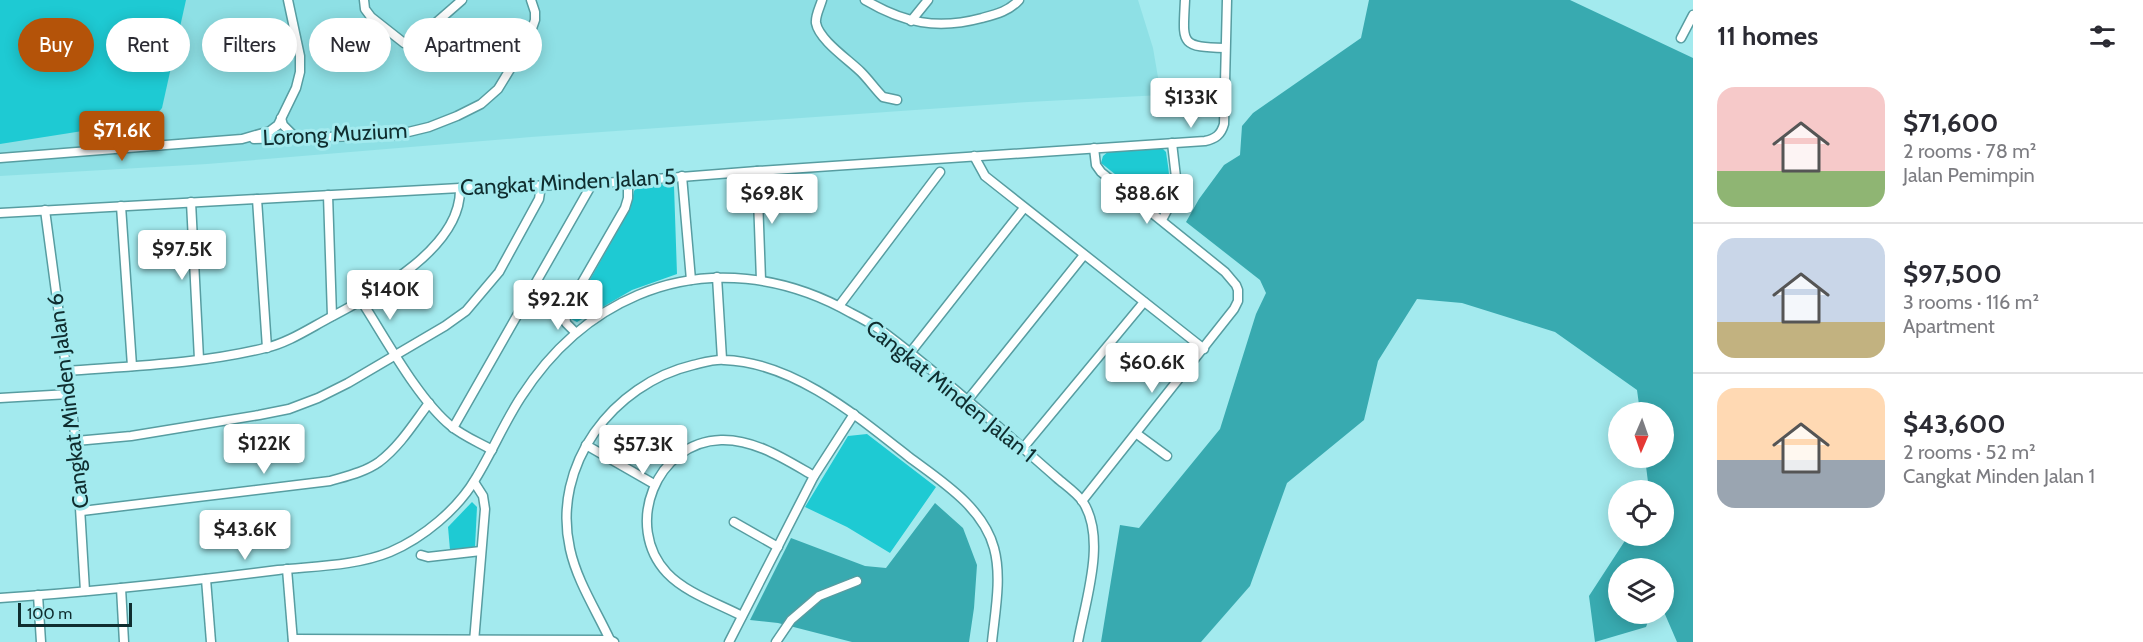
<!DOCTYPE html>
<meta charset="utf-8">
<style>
body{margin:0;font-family:Cabin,sans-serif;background:#f2f2f3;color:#2b2b33;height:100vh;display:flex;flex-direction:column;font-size:22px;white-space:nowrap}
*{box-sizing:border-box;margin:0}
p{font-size:20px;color:#7c7c81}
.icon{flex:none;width:33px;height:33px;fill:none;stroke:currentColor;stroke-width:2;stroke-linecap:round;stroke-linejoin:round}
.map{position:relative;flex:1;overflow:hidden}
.panel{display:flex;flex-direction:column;background:#fff;width:450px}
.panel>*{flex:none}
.hud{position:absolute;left:18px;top:18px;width:570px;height:54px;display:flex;gap:12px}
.needle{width:39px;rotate:182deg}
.tools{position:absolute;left:1608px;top:402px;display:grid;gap:12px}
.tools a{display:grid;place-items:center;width:66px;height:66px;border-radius:50%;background:#fff;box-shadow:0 3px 15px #0003;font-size:30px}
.scale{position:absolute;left:18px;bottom:15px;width:114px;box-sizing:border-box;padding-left:6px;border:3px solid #0f2d2f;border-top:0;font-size:16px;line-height:21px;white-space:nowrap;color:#0f2d2f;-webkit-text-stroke:4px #a3eaee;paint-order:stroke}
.price{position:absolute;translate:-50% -51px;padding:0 14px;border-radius:6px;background:#fff;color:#222;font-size:20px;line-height:39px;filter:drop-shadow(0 2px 3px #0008)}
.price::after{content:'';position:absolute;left:50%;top:36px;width:18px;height:14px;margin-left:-9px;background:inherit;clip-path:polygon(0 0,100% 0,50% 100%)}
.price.selected{background:#b45309;color:#fff}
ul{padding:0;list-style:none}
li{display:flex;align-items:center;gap:18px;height:150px;padding:0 24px}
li+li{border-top:2px solid #e1e1e2}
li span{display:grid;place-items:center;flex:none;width:168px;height:120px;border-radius:18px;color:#555}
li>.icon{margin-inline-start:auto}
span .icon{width:72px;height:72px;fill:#fffc;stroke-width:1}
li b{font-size:26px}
h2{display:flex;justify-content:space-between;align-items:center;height:72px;padding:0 24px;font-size:26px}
.pill{padding:0 21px;border-radius:27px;background:#fff;box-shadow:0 3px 15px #0003;font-size:21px;line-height:54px}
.pill.selected{background:#b45309;color:#fff}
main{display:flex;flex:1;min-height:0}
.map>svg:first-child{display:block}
.built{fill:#8ee0e5}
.green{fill:#1ecad3}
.forest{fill:#38aab0}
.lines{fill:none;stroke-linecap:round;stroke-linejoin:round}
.minor-casing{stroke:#579da1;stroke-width:11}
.minor{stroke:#fff;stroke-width:8}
.labels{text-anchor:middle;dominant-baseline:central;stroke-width:6;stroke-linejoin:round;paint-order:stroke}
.street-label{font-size:22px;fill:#0f2d2f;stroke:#a3eaee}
</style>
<main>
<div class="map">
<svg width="1693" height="642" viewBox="0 0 1693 642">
<rect width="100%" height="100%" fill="#a3eaee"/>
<path class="built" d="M 0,0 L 1138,0 L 1153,48 L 1161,95 L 1028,102 L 531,137 L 207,164 L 0,176 Z"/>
<g class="green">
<path d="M 0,0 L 186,0 L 162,108 L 156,115 L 146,121 L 0,144 Z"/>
<path d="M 1162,148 L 1166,152 C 1169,174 1173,185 1161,205 L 1154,205 L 1101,163 L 1103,156 L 1109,151 Z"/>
<path d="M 669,181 L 674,186 L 677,274 L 632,290 L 577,322 L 571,319 L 571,313 L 630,209 L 634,191 L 640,184 Z"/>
<path d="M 867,434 L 936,487 L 890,553 L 847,527 L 805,507 L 848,436 Z"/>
<path d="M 472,502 L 477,507 L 475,547 L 450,550 L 448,527 Z"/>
</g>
<g class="forest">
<path d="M 1369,0 L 1570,0 L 1693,58 L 1693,642 L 1677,642 L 1664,612 L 1664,568 L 1618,568 L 1618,614 L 1651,614 L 1646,627 L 1595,642 L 1589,596 L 1628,536 L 1664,536 L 1664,490 L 1649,490 L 1645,458 L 1664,458 L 1664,412 L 1640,412 L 1637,390 L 1555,332 L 1462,303 L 1417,299 L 1378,361 L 1364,420 L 1287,483 L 1250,586 L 1201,642 L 1101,642 L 1120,525 L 1139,528 L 1220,429 L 1256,314 L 1266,293 L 1260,280 L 1186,222 L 1199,199 L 1224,165 L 1240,155 L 1242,126 L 1253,113 L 1361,38 Z"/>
<path d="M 935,503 L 963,528 L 977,565 L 974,608 L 969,642 L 852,642 L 778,623 L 750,620 L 791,538 L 865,566 L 886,568 Z"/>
</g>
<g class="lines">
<defs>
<g id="minor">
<path d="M 364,0 L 365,9 L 371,17 L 404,43 L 415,41 L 462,0"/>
<path d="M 822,0 C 820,7 815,16 816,23 C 819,40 849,60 861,72 C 869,80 875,89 883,97 L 897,100"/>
<path d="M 865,0 C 904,23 937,30 982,18 C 997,14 1009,11 1019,0"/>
<path d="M 1185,0 C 1183,43 1179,47 1225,48"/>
<path d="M 911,21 L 928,0"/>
<path d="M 1681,38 L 1693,15"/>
<path d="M 281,118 L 283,125 L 296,138"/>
<path d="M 254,139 L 396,135 L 429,127 L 457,116 L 481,104 L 498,89 L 512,66 L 529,37 L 535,20 L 535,12 L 531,0"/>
<path d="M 974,156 L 985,176 L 1204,349"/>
<path d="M 0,158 L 242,139 L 270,131 L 278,125 L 296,88 L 300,72 L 300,56 L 288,0"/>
<path d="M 757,171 L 761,280"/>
<path d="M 682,176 L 691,280"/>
<path d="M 328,195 L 332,316"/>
<path d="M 257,199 L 267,348"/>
<path d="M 191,202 L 199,359"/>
<path d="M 121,206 L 132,366"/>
<path d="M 45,210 L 76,441 L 85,591"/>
<path d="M 0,213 L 460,188 L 592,184 L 757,171 L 1205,141 C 1215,139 1221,135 1224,124 L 1227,0"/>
<path d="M 1162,220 L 1173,199 L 1177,186 L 1172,143"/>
<path d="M 717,277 L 722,359"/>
<path d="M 362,302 C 386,339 418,399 451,426 C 463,436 478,442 492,450"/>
<path d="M 839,306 L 940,172"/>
<path d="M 575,332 L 566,323 L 565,312 L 625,208 L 628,198 L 628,181"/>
<path d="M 910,353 L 1024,208"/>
<path d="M 66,371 C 132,366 200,364 265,348 C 288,343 310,328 331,317 C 376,293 462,248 460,188"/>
<path d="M 0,398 L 69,394"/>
<path d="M 967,401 L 1084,255"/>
<path d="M 453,428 L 592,184"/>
<path d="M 1137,434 L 1167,456"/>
<path d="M 76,441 L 131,436 L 259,415 L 289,409 L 318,398 L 348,383 L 445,326 L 466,311 L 499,272 L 539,199 L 541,186"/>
<path d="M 586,445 L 654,484"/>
<path d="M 1023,448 L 1144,302"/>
<path d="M 1082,501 L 1234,309 L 1238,301 L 1238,290 L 1236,285 L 1225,272 L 1101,172 L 1096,165 L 1094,148"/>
<path d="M 82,511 L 330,481 C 347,476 365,472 379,462 C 400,446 414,423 429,403"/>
<path d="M 734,522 L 778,547"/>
<path d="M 421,555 L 428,557 L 481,551"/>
<path d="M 287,569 L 293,642"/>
<path d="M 206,579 L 211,642"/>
<path d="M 121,588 L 124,642"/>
<path d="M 38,595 L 41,642"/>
<path d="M 0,598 C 93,592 185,582 278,570 C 314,566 356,566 390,552 C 423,538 458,509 476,478 C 492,452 504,423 521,397 C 550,352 588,316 638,295 C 708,265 786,276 851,313 C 861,318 872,324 882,331 C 920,359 956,391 992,421 C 1014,440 1035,459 1057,478 C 1065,485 1077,493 1083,502 C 1107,539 1085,602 1078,642"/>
<path d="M 742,616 C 717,603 686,593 667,573 C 623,526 656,442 721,440 C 755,439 786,460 814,476"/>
<path d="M 293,639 L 610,640"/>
<path d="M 474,642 L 485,509 L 483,496 L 474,482"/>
<path d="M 614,642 L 610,640 C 596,610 577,581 570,549 C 551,465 613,384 693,365 C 702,363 714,359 724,360 C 793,362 857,416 909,457 C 941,481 983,507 994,548 C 1002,577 995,612 992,642"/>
<path d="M 729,642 L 814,476 L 854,414"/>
<path d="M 776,642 L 791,620 L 819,596 L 857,581"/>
</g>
</defs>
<use href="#minor" class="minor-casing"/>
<use href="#minor" class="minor"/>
</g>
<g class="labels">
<g class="street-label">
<text transform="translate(335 134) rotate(-3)">Lorong Muzium</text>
<text transform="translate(568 182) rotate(-3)">Cangkat Minden Jalan 5</text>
<text transform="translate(951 391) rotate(39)">Cangkat Minden Jalan 1</text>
<text transform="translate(68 401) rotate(-97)">Cangkat Minden Jalan 6</text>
</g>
</g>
</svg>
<div class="tools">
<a><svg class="needle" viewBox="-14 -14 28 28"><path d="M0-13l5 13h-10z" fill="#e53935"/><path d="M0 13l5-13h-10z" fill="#7c7c81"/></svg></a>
<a><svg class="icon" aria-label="locate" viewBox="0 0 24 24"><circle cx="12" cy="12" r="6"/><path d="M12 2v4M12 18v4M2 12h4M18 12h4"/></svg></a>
<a><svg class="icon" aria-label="layers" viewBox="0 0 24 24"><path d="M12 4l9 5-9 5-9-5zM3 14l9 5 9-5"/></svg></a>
</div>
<div class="scale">100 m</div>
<b class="price" style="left:1191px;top:129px">$133K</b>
<b class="price selected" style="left:122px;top:162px">$71.6K</b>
<b class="price" style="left:772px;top:225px">$69.8K</b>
<b class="price" style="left:1147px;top:225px">$88.6K</b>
<b class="price" style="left:182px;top:281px">$97.5K</b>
<b class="price" style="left:390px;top:321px">$140K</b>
<b class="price" style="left:558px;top:331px">$92.2K</b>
<b class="price" style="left:1152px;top:394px">$60.6K</b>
<b class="price" style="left:264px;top:475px">$122K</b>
<b class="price" style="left:643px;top:476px">$57.3K</b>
<b class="price" style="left:245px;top:561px">$43.6K</b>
<div class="hud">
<a class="pill selected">Buy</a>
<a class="pill">Rent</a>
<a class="pill">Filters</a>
<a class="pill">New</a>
<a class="pill">Apartment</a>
</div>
</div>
<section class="panel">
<h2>11 homes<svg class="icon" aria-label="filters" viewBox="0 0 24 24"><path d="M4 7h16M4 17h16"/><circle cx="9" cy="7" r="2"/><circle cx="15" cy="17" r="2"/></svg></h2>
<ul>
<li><span style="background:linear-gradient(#f6c9c9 70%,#8fb573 0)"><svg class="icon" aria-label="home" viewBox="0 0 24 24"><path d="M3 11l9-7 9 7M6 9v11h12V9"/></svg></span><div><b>$71,600</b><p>2 rooms · 78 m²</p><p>Jalan Pemimpin</p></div></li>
<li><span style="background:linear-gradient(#c9d6e8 70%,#c2b280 0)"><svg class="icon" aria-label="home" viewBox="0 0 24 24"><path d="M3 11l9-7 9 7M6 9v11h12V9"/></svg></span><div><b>$97,500</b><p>3 rooms · 116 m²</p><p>Apartment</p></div></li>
<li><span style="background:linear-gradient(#ffd9b3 60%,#9aa5b1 0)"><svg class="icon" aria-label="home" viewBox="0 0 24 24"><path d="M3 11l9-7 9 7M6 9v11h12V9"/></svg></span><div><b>$43,600</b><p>2 rooms · 52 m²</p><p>Cangkat Minden Jalan 1</p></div></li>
</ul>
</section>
</main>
